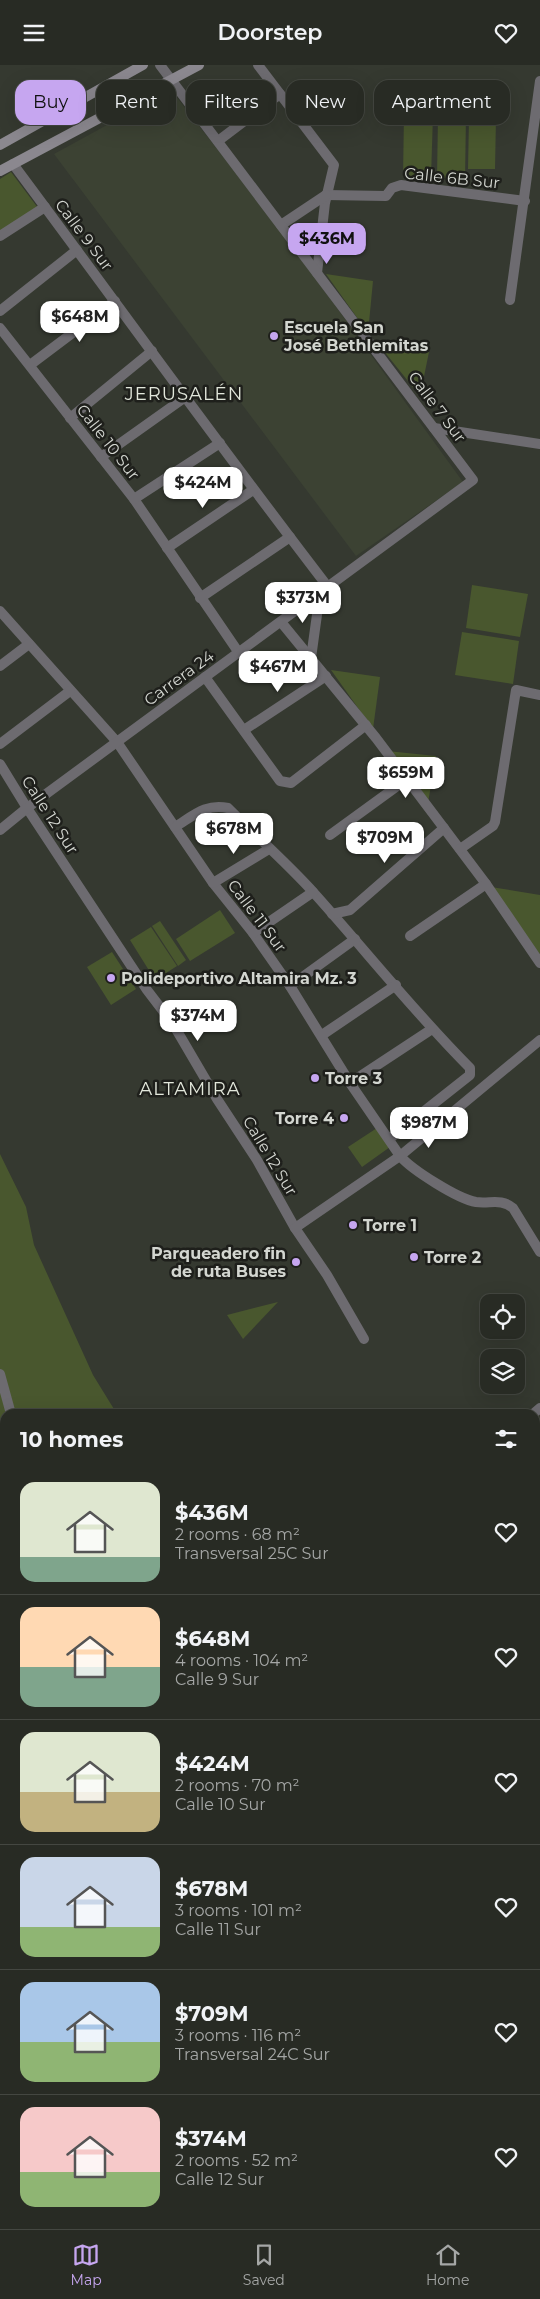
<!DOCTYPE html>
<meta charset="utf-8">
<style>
body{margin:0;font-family:Montserrat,sans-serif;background:#343731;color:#f1f3f6;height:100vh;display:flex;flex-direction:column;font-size:19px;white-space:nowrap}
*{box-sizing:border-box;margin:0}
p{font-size:16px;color:#a5a7a6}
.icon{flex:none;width:28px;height:28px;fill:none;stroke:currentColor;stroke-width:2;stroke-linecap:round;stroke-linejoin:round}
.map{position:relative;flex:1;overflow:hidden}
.drawer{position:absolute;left:0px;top:1344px;width:540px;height:821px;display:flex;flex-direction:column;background:#282b24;border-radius:15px 15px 0 0;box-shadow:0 5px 20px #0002,0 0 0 1px #444741}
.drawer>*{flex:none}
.guide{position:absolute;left:15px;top:15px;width:510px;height:45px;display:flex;gap:10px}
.tools{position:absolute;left:480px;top:1229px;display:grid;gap:10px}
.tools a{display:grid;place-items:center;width:45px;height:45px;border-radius:10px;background:#282b24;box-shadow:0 5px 20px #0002,0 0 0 1px #444741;font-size:25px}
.price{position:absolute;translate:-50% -42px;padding:0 11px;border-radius:10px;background:#fff;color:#222;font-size:16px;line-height:32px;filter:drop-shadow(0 1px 2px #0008)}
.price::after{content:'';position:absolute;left:50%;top:30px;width:15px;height:11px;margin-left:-8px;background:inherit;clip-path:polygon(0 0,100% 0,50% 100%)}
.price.selected{background:#c6a6f0;color:#111}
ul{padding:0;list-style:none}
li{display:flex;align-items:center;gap:15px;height:125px;padding:0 20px}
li+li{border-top:1px solid #444741}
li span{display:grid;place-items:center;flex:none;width:140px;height:100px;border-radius:15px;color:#555}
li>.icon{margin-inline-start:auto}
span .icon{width:60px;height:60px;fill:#fffc;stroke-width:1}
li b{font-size:21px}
h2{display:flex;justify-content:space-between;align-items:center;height:60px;padding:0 20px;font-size:21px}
.chip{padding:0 18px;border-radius:15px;background:#282b24;box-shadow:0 5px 20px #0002,0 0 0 1px #444741;font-size:18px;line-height:45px}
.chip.selected{background:#c6a6f0;color:#111}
header{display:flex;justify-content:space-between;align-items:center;height:65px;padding:0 20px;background:#282b24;font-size:22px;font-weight:600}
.tab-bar{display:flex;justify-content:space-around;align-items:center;height:70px;border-top:1px solid #444741;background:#282b24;font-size:14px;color:#a5a7a6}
.tab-bar a{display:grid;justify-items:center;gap:2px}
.tab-bar .selected{color:#c6a6f0}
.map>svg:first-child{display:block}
.built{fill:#3c4233}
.green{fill:#49572e}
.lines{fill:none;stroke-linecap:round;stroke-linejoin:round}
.minor{stroke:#6d6b70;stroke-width:10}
.tertiary{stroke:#6d6b70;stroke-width:10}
.secondary{stroke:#8b888f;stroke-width:10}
.poi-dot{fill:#c6a6f0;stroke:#1e1f1b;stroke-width:2}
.labels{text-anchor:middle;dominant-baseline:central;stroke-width:5;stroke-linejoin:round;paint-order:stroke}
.street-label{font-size:16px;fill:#d3d6d0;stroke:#1e1f1b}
.poi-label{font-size:16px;font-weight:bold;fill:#d3d6d0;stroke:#1e1f1b;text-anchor:start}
.neighbourhood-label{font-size:18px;letter-spacing:1px;fill:#e2e7db;stroke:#1e1f1b}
</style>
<header><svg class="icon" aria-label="menu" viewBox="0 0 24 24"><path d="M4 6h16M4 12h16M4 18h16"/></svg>Doorstep<svg class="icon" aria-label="heart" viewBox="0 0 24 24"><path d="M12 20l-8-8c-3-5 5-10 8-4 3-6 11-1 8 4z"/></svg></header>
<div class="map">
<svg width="540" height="2164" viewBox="0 0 540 2164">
<rect width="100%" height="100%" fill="#353930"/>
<path class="built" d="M 171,25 L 276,159 L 463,417 L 356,491 L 54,89 Z"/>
<g class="green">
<path d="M 404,49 L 433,50 L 431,112 L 403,112 Z"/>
<path d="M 438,51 L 466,51 L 465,114 L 437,113 Z"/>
<path d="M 469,53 L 496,53 L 495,104 L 468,104 Z"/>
<path d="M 11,107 L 38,143 L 0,167 L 0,114 Z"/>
<path d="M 326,209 L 373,216 L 368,268 Z"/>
<path d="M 379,280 L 429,287 L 420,331 Z"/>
<path d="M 472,520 L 528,529 L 520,572 L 466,563 Z"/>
<path d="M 462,567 L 519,576 L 513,619 L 455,610 Z"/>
<path d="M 331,605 L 380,612 L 373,664 Z"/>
<path d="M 387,686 L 436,691 L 428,738 Z"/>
<path d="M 491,822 L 540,830 L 540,890 Z"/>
<path d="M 220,845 L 235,868 L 190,896 L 176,874 Z"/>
<path d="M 160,856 L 186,895 L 178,901 L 152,861 Z"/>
<path d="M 151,862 L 177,901 L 155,915 L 130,875 Z"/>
<path d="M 112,887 L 136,924 L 111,940 L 87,902 Z"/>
<path d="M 377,1063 L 390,1082 L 362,1102 L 348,1082 Z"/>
<path d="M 0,1089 L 26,1142 L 34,1180 L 93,1310 L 117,1349 L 5,1349 L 5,1583 L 0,1584 Z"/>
<path d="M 278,1237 L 243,1274 L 227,1250 Z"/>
</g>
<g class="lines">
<g class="minor">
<path d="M 258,0 L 334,100 L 325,138 L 317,208"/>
<path d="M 218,76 L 280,29"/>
<path d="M 13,99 C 118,240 221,383 328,522"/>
<path d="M 326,130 L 386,131 L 392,123 L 401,120 L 525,136"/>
<path d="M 281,160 L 326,130"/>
<path d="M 0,171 L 45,142"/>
<path d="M 510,235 L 540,16"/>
<path d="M 0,246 L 77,185"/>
<path d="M 0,263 L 134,434 L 239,588"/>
<path d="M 30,300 L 115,236"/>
<path d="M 70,353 L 152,286"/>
<path d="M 434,363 L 540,379"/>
<path d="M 101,392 L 184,333"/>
<path d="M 134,434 L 220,378"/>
<path d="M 167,483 L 253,425"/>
<path d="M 200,533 L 290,472"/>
<path d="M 0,546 L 117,677 L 213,818 L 253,868 L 290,921 L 350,1018 L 400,1091 C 412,1105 458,1134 476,1137 C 490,1139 501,1133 513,1143 L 540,1187"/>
<path d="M 281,557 L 376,673 L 486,819 L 540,898"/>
<path d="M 311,593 L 320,528"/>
<path d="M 0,601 L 29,579"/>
<path d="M 205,612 L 280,716 L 291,718 L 366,660"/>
<path d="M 244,665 L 326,611"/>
<path d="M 0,679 L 70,626"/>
<path d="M 0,699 L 27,743 L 147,925 L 173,959 L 217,1034 L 257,1095 L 295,1163 L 327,1210 L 364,1274"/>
<path d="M 175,762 C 193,751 206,738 228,743 C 256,771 287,798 314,828 C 366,886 415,948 470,1003 L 470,1010 L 389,1074"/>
<path d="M 0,765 L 27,743 L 473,415 L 160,0"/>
<path d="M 330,770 L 407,714"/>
<path d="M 460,784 L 493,761 L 495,757 L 516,625 L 540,630"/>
<path d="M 213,818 L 269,784"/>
<path d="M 332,849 L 350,845 L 444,763"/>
<path d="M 253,868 L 313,827"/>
<path d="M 410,871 L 486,819"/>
<path d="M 290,921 L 355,874"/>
<path d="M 322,970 L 396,920"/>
<path d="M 350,1018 L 432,964"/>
<path d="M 295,1163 L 400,1091 L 540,975"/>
<path d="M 0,1309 L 11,1349"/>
<path d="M 535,1638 L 540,1634"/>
<path d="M 535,1758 L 540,1763"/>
<path d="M 535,1887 L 540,1875"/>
<path d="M 0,2137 L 5,2130"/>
<path d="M 450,2164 L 453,2160"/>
</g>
<g class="tertiary">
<path d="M 533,1349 L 540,1343"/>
<path d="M 0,1584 L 5,1583"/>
</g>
<g class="secondary">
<path d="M 0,80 L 143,0"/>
<path d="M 0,106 L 199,0"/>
</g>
</g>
<g class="poi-dot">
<circle cx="274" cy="271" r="5"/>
<circle cx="111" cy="913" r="5"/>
<circle cx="315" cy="1013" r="5"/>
<circle cx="344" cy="1053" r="5"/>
<circle cx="353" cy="1160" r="5"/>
<circle cx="414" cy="1192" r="5"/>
<circle cx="296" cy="1197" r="5"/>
</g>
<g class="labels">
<g class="street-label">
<text transform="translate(452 113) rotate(6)">Calle 6B Sur</text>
<text transform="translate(84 170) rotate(53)">Calle 9 Sur</text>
<text transform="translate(437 342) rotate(53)">Calle 7 Sur</text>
<text transform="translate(108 377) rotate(52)">Calle 10 Sur</text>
<text transform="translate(179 613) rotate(-36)">Carrera 24</text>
<text transform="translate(50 750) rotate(57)">Calle 12 Sur</text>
<text transform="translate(257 851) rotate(53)">Calle 11 Sur</text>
<text transform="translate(270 1091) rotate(59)">Calle 12 Sur</text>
</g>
<g class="poi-label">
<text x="284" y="262">Escuela San<tspan x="284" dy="18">José Bethlemitas</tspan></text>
<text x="121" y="913">Polideportivo Altamira Mz. 3</text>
<text x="325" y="1013">Torre 3</text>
<text x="334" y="1053" text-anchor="end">Torre 4</text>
<text x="363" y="1160">Torre 1</text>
<text x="286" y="1188" text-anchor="end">Parqueadero fin<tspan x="286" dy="18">de ruta Buses</tspan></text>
<text x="424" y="1192">Torre 2</text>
</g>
<g class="neighbourhood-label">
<text x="184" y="329">JERUSALÉN</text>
<text x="190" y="1024">ALTAMIRA</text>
</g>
</g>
</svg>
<div class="tools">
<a><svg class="icon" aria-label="locate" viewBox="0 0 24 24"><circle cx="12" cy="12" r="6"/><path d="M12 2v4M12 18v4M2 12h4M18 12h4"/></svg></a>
<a><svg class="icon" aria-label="layers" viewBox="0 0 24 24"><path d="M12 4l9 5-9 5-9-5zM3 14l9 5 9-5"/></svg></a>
</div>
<b class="price selected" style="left:327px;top:200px">$436M</b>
<b class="price" style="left:80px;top:278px">$648M</b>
<b class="price" style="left:203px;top:444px">$424M</b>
<b class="price" style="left:303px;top:559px">$373M</b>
<b class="price" style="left:278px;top:628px">$467M</b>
<b class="price" style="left:406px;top:734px">$659M</b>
<b class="price" style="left:234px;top:790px">$678M</b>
<b class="price" style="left:385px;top:799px">$709M</b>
<b class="price" style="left:198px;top:977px">$374M</b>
<b class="price" style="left:429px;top:1084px">$987M</b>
<div class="guide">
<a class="chip selected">Buy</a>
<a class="chip">Rent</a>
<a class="chip">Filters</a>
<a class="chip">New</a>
<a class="chip">Apartment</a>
</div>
<section class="drawer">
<h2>10 homes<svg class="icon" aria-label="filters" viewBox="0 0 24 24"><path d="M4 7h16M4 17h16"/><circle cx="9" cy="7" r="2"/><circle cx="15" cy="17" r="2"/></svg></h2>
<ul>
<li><span style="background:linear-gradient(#dfe7d0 75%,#7fa58c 0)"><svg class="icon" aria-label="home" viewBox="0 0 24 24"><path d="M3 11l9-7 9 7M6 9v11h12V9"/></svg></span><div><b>$436M</b><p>2 rooms · 68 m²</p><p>Transversal 25C Sur</p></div><svg class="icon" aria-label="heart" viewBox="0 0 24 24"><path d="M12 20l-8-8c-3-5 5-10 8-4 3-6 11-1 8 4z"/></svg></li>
<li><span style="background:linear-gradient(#ffd9b3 60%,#7fa58c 0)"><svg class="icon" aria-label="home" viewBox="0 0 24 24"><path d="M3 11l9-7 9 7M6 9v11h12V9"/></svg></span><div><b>$648M</b><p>4 rooms · 104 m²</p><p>Calle 9 Sur</p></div><svg class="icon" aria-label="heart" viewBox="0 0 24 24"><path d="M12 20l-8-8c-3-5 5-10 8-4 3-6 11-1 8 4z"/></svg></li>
<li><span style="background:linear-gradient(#dfe7d0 60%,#c2b280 0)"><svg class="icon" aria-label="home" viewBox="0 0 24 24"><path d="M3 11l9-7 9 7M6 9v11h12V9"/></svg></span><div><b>$424M</b><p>2 rooms · 70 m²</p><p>Calle 10 Sur</p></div><svg class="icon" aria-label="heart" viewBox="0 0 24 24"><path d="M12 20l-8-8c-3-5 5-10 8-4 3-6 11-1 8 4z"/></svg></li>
<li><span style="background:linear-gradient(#c9d6e8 70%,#8fb573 0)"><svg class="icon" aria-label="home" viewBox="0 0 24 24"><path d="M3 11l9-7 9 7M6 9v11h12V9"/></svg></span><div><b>$678M</b><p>3 rooms · 101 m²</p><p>Calle 11 Sur</p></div><svg class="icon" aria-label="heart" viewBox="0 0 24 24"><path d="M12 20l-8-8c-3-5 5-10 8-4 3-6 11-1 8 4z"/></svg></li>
<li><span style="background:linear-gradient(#a9c7e8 60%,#8fb573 0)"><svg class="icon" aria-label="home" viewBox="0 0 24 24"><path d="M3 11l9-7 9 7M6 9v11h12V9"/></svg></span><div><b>$709M</b><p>3 rooms · 116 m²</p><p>Transversal 24C Sur</p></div><svg class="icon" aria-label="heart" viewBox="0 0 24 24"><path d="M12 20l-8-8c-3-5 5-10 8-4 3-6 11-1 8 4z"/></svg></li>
<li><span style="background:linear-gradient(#f6c9c9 65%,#8fb573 0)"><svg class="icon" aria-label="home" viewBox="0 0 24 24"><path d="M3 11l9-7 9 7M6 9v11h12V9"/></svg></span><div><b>$374M</b><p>2 rooms · 52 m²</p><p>Calle 12 Sur</p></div><svg class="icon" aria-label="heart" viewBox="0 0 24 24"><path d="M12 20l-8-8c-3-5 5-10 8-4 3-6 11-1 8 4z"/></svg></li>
</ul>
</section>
</div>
<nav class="tab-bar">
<a class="selected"><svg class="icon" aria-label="map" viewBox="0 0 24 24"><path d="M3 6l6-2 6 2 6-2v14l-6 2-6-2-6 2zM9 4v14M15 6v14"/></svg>Map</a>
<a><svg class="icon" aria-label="saved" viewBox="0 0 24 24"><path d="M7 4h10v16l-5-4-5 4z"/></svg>Saved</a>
<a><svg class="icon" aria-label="home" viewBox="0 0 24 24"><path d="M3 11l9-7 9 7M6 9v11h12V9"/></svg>Home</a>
</nav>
